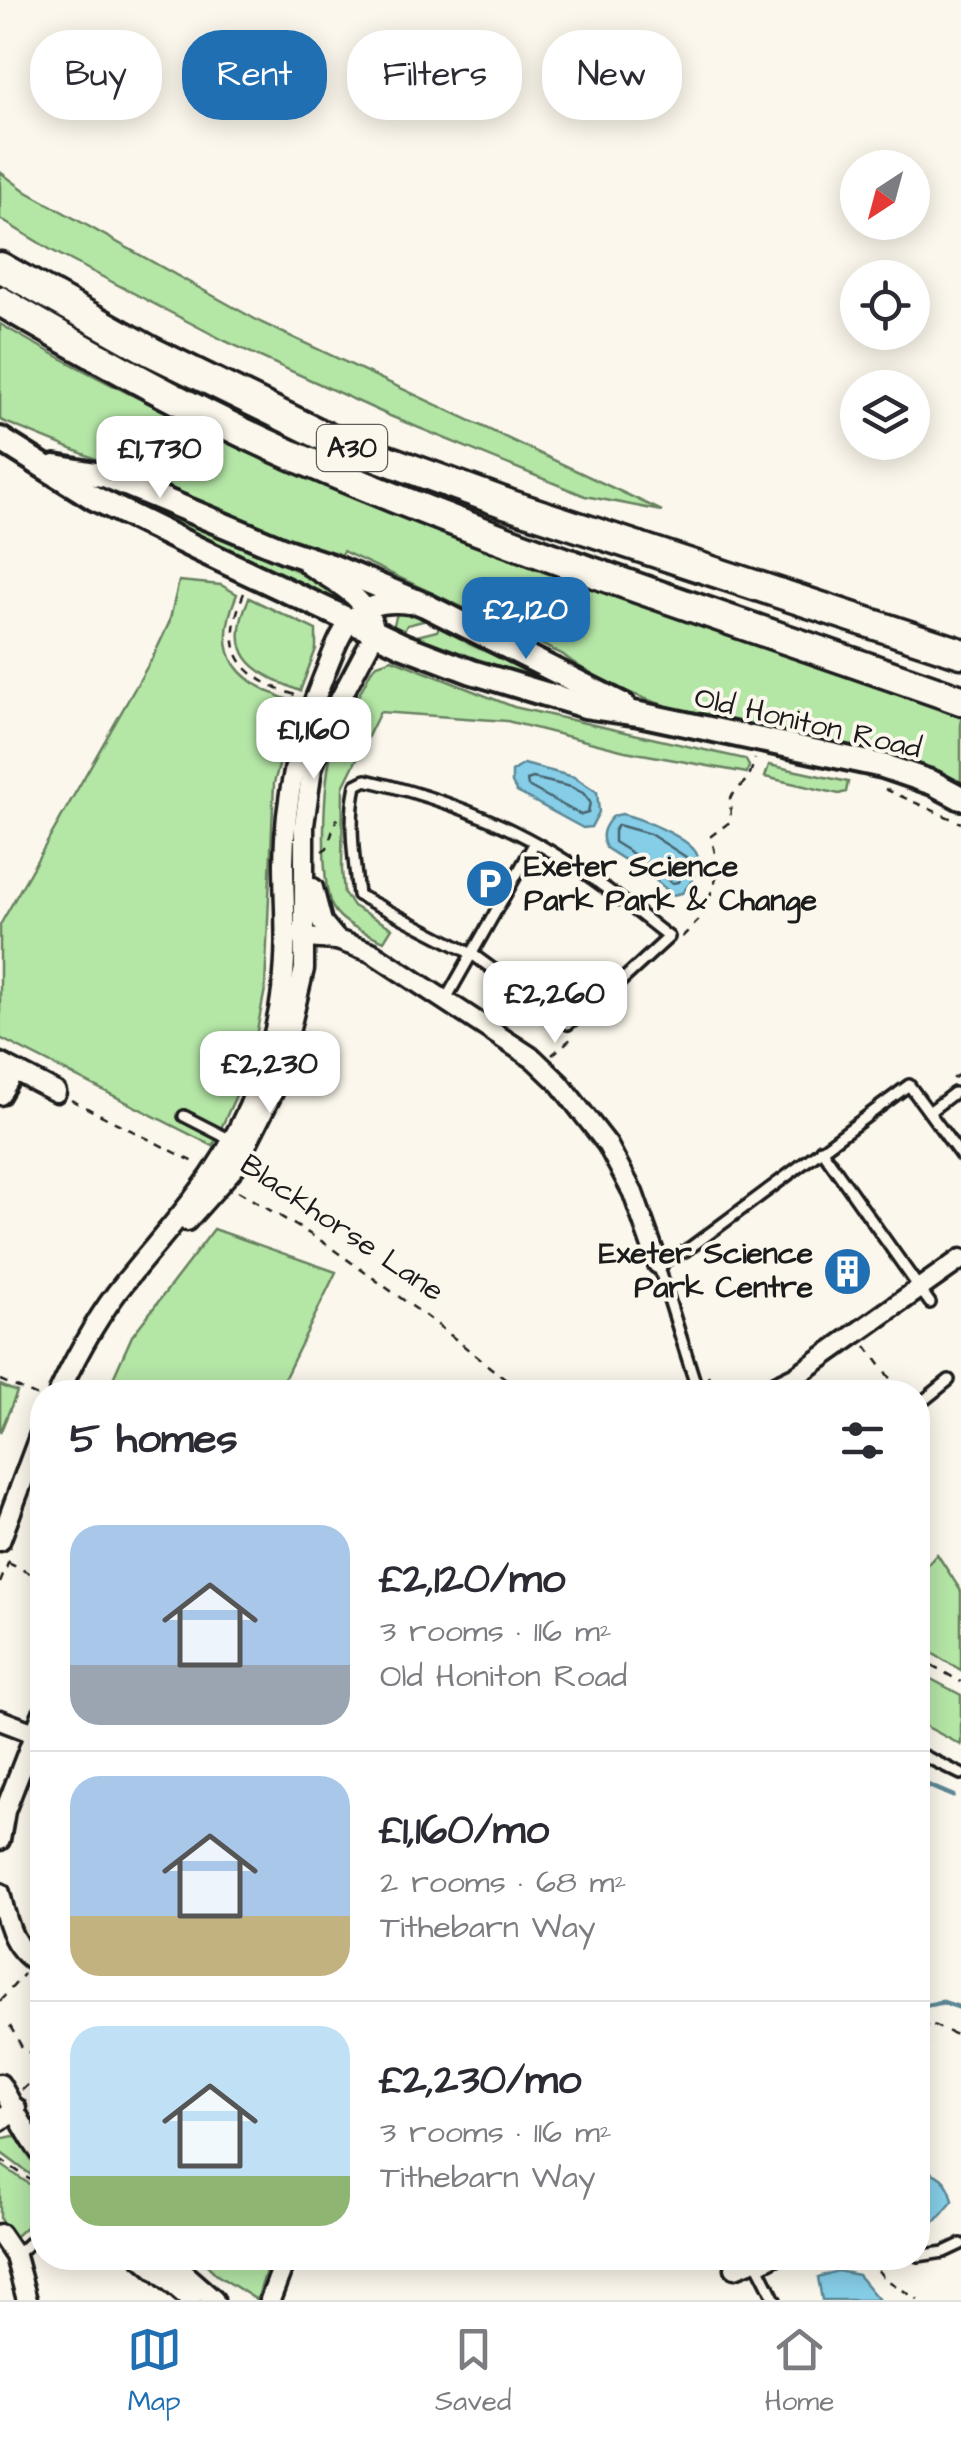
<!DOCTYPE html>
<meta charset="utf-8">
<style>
body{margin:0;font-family:"Architects Daughter",sans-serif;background:#f2f2f3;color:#2b2b33;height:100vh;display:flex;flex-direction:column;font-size:38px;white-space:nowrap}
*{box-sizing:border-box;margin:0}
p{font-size:32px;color:#7c7c81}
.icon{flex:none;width:55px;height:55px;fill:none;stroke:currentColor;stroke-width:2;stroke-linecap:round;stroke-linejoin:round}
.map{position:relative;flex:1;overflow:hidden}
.side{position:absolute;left:30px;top:1380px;width:900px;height:890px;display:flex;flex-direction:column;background:#fff;border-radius:40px;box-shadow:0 5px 25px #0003}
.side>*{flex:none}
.banner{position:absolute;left:30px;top:30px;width:902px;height:90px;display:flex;gap:20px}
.needle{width:65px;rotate:216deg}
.fabs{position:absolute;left:840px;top:150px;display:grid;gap:20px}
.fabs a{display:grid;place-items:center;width:90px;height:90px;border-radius:50%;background:#fff;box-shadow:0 5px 25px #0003;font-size:50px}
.price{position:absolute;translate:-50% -85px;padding:0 22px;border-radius:20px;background:#fff;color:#222;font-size:32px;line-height:65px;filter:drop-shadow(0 2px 5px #0008)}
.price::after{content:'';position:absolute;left:50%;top:60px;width:30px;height:22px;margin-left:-15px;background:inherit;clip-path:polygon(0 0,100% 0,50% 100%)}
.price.current{background:#1f6fb2;color:#fff}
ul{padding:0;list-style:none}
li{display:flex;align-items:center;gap:30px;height:250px;padding:0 40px}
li+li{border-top:2px solid #e1e1e2}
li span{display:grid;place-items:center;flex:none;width:280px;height:200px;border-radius:30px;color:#555}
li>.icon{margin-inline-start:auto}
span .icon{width:120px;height:120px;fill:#fffc;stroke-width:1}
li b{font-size:42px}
h2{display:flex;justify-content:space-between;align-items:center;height:120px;padding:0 40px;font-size:42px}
.pill{padding:0 35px;border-radius:40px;background:#fff;box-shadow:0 5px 25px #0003;font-size:35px;line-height:90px}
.pill.current{background:#1f6fb2;color:#fff}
.tab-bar{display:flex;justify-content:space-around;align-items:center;height:140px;border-top:2px solid #e1e1e2;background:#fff;font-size:28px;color:#7c7c81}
.tab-bar a{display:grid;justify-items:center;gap:5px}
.tab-bar .current{color:#1f6fb2}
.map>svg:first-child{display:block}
.green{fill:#b4e6a6;stroke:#688161;stroke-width:2.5}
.water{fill:#86cee7;stroke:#5c8796;stroke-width:2.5}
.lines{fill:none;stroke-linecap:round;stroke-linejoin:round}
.shore{stroke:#46636d;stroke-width:2.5}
.stream{stroke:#5c8796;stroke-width:5}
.service-casing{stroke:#1c1c1c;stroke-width:16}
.minor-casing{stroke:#1c1c1c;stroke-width:25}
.tertiary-casing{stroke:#1c1c1c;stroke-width:30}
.trunk-casing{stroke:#1c1c1c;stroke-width:35}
.path{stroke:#1c1c1c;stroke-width:2.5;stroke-dasharray:8 8;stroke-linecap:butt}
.service{stroke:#fbf7ec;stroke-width:9}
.minor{stroke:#fbf7ec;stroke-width:18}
.tertiary{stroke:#fbf7ec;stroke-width:22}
.trunk{stroke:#fbf7ec;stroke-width:28}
.labels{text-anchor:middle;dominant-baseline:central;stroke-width:8;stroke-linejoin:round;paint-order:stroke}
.shield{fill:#fbf7ec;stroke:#5f5e5a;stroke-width:2.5}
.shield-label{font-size:28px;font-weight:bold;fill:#1c1c1c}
.street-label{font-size:30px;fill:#1c1c1c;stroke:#fbf7ec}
.poi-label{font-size:30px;font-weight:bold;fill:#1c1c1c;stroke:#fbf7ec;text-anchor:start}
</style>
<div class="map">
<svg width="961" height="2300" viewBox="0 0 961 2300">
<rect width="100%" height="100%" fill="#fbf7ec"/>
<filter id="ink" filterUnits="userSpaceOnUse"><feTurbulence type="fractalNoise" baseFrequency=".01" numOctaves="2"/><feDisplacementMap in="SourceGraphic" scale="20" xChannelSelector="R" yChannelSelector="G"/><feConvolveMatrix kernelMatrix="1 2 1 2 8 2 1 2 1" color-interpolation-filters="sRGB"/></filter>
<g filter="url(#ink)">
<g class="green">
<path d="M 0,172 L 27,192 L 262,323 L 662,511 L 585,496 L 390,416 L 225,341 L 51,250 L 0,219 Z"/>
<path d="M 0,324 C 300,499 635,599 961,715 L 961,786 C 897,769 832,751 768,734 C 699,715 619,700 562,654 L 343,551 L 339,558 L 0,420 Z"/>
<path d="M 122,493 L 327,584 L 344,597 L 343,602 L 338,605 L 119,501 Z"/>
<path d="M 179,581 L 221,585 L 237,594 C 210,658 238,683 297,703 L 274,783 L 265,989 L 251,1062 L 213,1146 L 0,1038 L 0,925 L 155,653 L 169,623 Z"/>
<path d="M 249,598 L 316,630 L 316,649 L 300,691 C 250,671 224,654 249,598 Z"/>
<path d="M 410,611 L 431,619 L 407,625 L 403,633 L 393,628 L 397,613 Z"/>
<path d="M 441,623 L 469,644 L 545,679 L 544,683 L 413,637 L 437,631 Z"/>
<path d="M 392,659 L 514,707 L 745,759 L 749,766 L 747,773 L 625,751 L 507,721 L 380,712 L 343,787 L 342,870 L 344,893 L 353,906 L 392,928 L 384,941 C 367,933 343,925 333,908 C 319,887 323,773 333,747 C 343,721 359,696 371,671 L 377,664 Z"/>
<path d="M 769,765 L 848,782 L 846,792 L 839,794 L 765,777 Z"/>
<path d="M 214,1229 L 336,1272 L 278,1392 L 107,1392 L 132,1336 Z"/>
<path d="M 0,1385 L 17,1392 L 0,1433 Z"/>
<path d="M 937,1554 L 961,1591 L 961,1670 L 918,1645 L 918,1576 Z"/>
<path d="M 918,1672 L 961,1695 L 961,1745 L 918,1722 Z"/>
<path d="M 13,2136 C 31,2145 42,2164 42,2183 L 0,2152 L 0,2139 Z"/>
<path d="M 0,2164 L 42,2193 L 42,2212 L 15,2237 L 0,2219 Z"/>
<path d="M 200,2258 L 270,2258 L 257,2300 L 217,2275 Z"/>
</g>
<g class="water">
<path d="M 524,764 L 574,777 L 597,792 L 599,812 L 591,827 L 583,828 L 517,792 L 512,783 L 512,772 Z"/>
<path d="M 622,814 C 639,818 693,838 698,857 C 700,870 690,885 682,893 L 673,895 L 653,878 L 606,848 C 599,835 604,826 613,816 Z"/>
<path d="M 918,2168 C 938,2173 949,2180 953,2201 L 937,2220 L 918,2228 Z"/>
<path d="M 837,2271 L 858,2275 L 879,2300 L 822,2300 L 818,2277 Z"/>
</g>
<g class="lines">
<g class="shore">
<path d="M 533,778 L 571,787 L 583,793 L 590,802 L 588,813 L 581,815 L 528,786 L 527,780 Z"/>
<path d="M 618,825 L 650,834 L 686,857 L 688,863 L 678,882 L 672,883 L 659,870 L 614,842 L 614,831 Z"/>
</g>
<g class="stream">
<path d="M 918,1781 L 953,1796"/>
<path d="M 918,2007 L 943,2002 L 961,2008"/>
</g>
<defs>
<g id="service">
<path d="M 366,780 C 430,795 498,819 555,854 C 595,878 632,908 669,937 L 619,983 L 568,1024 L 472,954 L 358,895 C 354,858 348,823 356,785 Z"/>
<path d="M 446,999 L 534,844"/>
<path d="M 929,1112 L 954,1093"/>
<path d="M 184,1116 L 231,1140"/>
<path d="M 821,1149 L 930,1303"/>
<path d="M 698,1392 L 658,1264 L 687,1250 L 909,1085 L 961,1156"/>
<path d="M 918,1405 L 949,1380"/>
<path d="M 918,1753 L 961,1774"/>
<path d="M 15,2256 L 42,2231"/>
<path d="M 918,2256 L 944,2252 L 961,2244"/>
<path d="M 754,2258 L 775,2300"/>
<path d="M 760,2268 L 779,2258"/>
</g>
<g id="minor">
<path d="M 313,888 L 322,922 L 337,940"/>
<path d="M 299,934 L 305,938 L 337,940 L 371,952 L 534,1059 L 560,1084 L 607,1144 L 633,1193 L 658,1264"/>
<path d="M 0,1063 L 56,1092"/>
<path d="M 0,1095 L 14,1071"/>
<path d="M 187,1221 L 235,1167 L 277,1084 L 304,969 L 304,825 L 312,768 L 335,709 L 375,633 C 370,598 334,582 308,565"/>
<path d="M 59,1392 C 77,1354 98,1315 125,1282 C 154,1246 185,1212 211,1175 C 249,1119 275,1052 283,984 C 288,943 284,903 284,863 C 285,797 298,739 323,678 C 342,631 350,596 410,604"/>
<path d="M 763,1392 L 796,1376 L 961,1259"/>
<path d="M 0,1541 L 42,1429"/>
<path d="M 0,1720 L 42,1736"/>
<path d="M 0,1840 L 5,1811 L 42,1715"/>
<path d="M 0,1893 C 7,1922 12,1951 42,1965"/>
<path d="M 0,2084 C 15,2108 25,2133 42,2155"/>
<path d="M 0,2121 L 16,2108"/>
<path d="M 0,2234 L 15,2256 L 27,2300"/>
<path d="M 142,2258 L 191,2300"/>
<path d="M 166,2258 L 214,2300"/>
<path d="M 735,2268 L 755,2260"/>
<path d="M 270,2300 L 286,2258"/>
</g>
<g id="tertiary">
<path d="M 0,439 L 94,498 L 198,549 L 404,646 L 472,672 L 585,706 L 639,714 L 883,766 L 933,783 L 961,798"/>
<path d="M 55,467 L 107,476 L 286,551 L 331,566 L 425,605 L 623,705"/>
</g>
<g id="trunk">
<path d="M 0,267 L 152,352 L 332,440 L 508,504 L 961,653"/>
<path d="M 0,301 C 98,358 197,414 301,459 C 516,552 741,622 961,700"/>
</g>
</defs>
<use href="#service" class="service-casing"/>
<use href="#minor" class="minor-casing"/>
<use href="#tertiary" class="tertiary-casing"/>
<use href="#trunk" class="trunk-casing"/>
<g class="path">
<path d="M 244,593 C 219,653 240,677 298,696"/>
<path d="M 885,789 L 961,823"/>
<path d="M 322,851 L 327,848 L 337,818"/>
<path d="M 682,937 L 703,916 L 719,870 L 711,836 L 731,821 L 730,798 L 749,777 L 755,759"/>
<path d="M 552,1055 L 573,1037"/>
<path d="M 953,1079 L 961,1073"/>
<path d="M 71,1100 L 198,1164"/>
<path d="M 238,1191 L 323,1242 L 434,1322 L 521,1392"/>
<path d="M 866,1346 L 900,1392"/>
<path d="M 708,1375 L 714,1392"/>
<path d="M 0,1380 L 40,1397"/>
<path d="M 8,1563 L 42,1579"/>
<path d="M 0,1583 L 11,1556"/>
<path d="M 918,1657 L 961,1682"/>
<path d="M 0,2001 L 24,1974"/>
<path d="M 10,2026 L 23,2049 L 42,2059"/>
<path d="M 928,2046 L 922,2039 L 928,2023 L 961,2037"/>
<path d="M 22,2090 L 42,2072"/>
<path d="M 33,2104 L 42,2115"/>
<path d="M 0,2159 L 42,2188"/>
<path d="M 116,2258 L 126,2266"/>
<path d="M 868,2258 L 884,2278 L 918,2300"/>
</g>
<use href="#service" class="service"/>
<use href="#minor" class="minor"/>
<use href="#tertiary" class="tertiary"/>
<use href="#trunk" class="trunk"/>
</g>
</g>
<defs>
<symbol id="parking-disc" viewBox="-11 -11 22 22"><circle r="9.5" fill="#1f6fb2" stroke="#fbf7ec"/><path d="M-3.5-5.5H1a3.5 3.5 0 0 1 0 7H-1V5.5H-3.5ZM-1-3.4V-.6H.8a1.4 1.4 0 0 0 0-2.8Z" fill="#fff"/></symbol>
<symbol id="building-disc" viewBox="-11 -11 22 22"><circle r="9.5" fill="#1f6fb2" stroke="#fbf7ec"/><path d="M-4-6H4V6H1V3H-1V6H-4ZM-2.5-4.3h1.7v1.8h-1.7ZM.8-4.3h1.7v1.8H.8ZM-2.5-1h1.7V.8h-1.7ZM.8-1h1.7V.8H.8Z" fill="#fff"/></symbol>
</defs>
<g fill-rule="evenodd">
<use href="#parking-disc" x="462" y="856" width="55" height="55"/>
<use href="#building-disc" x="820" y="1244" width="55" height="55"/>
</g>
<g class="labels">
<rect class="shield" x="317" y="425" width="70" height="46" rx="8"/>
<g class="shield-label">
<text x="352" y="448">A30</text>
</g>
<g class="street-label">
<text transform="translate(808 723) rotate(13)">Old Honiton Road</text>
<text transform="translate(342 1228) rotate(34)">Blackhorse Lane</text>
</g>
<g class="poi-label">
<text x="524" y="867">Exeter Science<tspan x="524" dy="34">Park Park &amp; Change</tspan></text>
<text x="813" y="1254" text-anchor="end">Exeter Science<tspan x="813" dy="34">Park Centre</tspan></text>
</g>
</g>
</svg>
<div class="fabs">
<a><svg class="needle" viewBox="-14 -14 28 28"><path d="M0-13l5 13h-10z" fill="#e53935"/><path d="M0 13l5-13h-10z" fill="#7c7c81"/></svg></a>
<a><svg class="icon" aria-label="locate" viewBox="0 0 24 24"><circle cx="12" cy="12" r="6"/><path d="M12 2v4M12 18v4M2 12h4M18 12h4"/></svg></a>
<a><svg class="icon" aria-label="layers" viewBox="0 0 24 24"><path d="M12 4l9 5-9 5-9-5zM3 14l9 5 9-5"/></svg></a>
</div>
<b class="price" style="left:160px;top:501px">£1,730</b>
<b class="price current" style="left:526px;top:662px">£2,120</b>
<b class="price" style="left:314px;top:782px">£1,160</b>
<b class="price" style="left:555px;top:1046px">£2,260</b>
<b class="price" style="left:270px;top:1116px">£2,230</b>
<div class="banner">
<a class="pill">Buy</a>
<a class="pill current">Rent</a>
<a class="pill">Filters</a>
<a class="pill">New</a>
</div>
<section class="side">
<h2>5 homes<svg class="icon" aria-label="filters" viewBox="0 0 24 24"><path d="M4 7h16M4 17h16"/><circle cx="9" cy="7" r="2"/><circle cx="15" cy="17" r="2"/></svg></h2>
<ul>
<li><span style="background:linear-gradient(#a9c7e8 70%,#9aa5b1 0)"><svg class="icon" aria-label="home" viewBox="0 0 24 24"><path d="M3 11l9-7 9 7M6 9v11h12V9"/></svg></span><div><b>£2,120/mo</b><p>3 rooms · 116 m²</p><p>Old Honiton Road</p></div></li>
<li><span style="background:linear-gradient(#a9c7e8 70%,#c2b280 0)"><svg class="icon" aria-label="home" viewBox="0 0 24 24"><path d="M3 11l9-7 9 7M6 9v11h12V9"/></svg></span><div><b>£1,160/mo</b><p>2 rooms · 68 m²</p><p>Tithebarn Way</p></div></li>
<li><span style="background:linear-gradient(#bfe0f5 75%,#8fb573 0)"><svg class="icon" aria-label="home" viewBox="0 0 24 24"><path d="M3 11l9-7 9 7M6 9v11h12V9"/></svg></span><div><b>£2,230/mo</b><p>3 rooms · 116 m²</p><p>Tithebarn Way</p></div></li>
</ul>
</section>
</div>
<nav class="tab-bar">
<a class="current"><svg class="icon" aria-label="map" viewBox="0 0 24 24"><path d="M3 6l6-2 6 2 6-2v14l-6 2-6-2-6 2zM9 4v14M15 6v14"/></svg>Map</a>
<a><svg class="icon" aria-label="saved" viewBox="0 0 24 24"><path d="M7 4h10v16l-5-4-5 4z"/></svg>Saved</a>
<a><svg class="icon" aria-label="home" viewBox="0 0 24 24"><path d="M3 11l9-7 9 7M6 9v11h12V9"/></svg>Home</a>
</nav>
